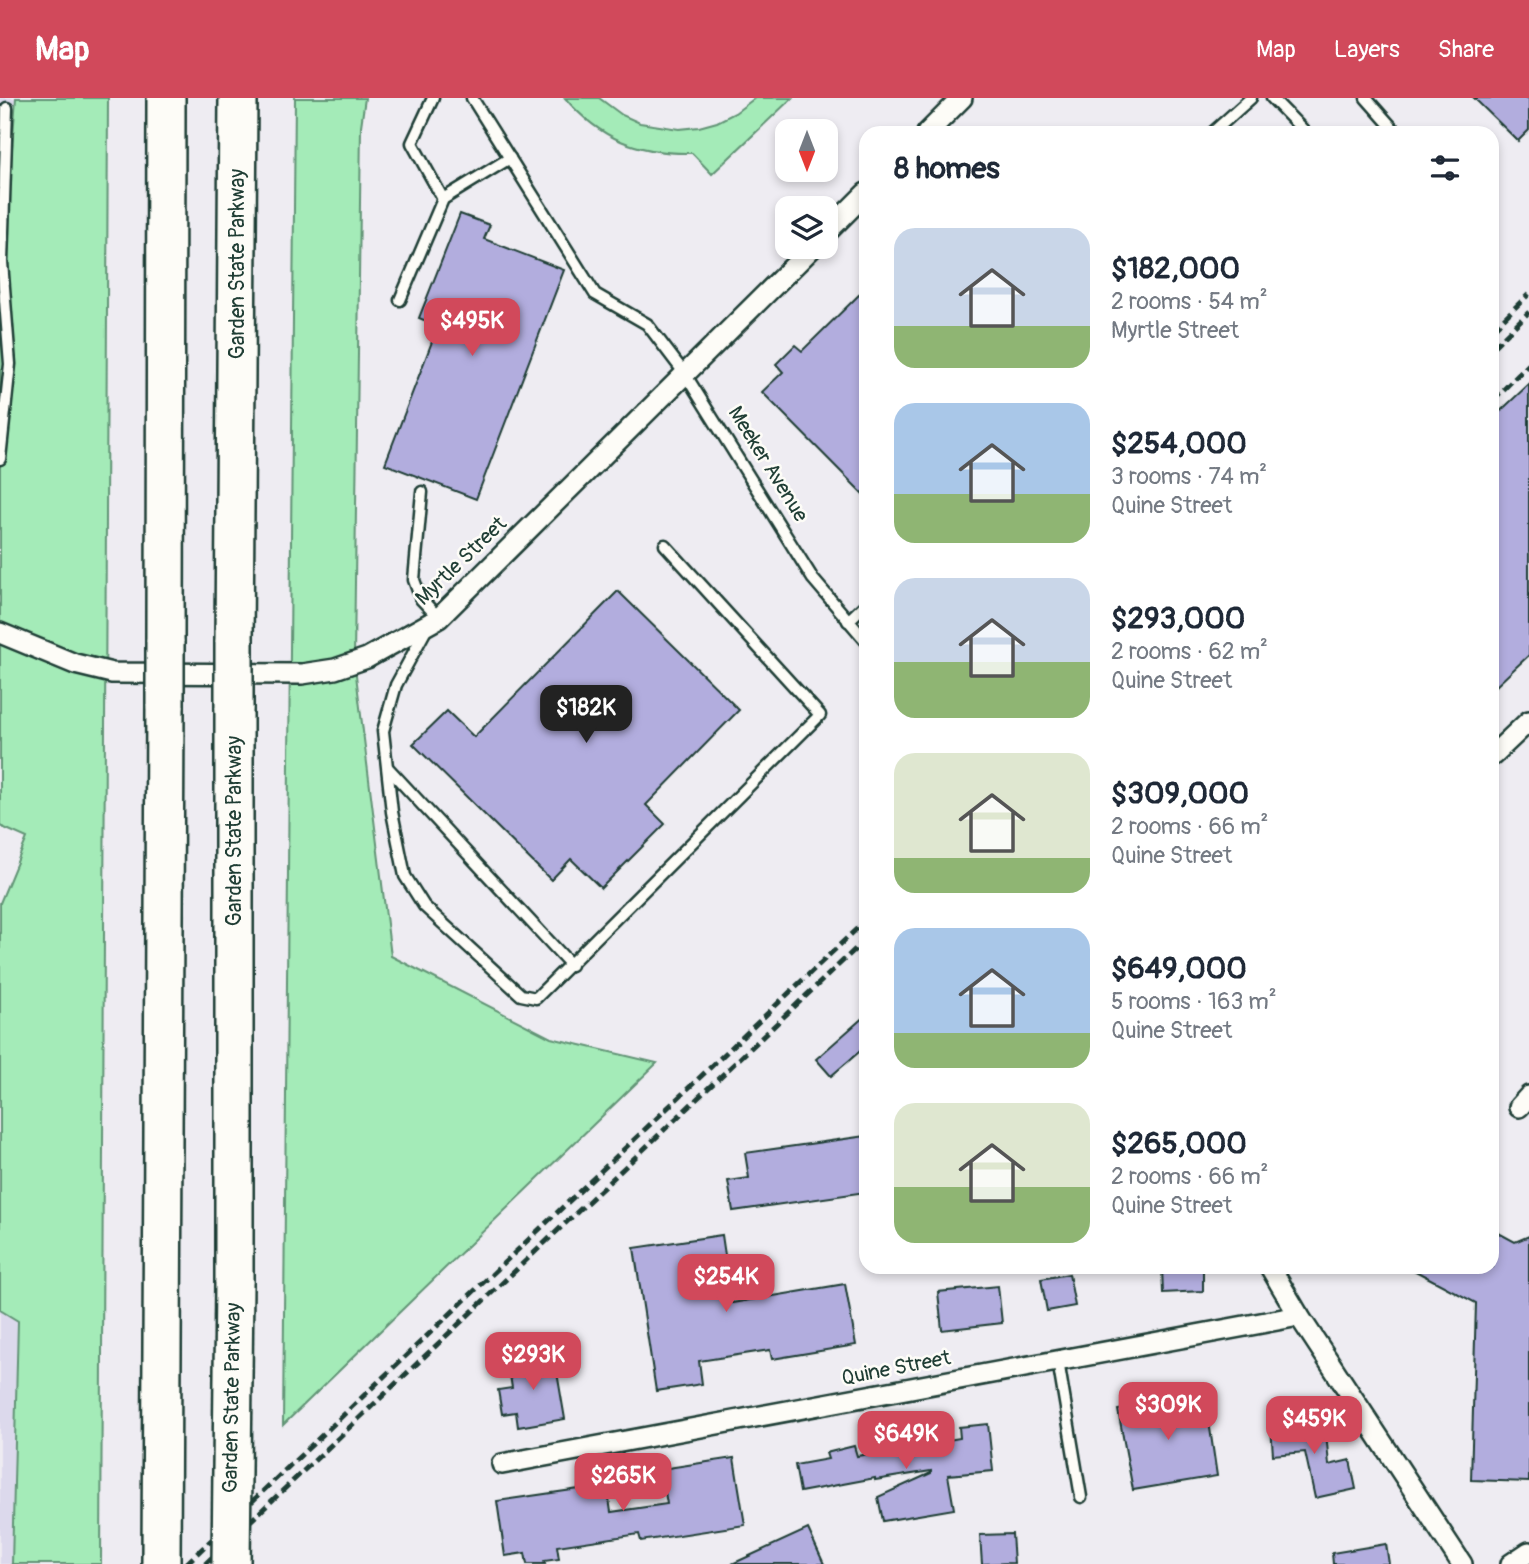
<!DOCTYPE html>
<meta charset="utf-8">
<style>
body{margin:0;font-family:Pangolin,sans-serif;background:#f6f6f7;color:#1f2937;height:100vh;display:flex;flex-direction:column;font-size:26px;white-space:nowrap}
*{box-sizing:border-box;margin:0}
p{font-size:23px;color:#747a83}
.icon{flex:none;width:38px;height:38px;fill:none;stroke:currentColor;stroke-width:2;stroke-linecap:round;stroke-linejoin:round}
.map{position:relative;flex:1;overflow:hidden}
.sheet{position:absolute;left:859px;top:28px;width:640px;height:1148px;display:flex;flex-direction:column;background:#fff;border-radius:21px;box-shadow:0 4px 10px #0003}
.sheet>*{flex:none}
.needle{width:46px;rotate:180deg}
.buttons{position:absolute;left:775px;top:21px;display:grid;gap:14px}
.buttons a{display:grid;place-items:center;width:63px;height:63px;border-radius:14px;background:#fff;box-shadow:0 4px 10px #0003;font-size:35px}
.price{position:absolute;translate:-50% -60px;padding:0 16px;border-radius:14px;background:#d1495b;color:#fff;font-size:23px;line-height:46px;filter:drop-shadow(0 2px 4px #0008)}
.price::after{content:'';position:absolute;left:50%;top:42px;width:21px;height:16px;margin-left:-10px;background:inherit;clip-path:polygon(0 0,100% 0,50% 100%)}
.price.current{background:#222;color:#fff}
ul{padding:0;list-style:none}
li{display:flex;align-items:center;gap:21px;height:175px;padding:0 35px}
li span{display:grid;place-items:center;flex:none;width:196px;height:140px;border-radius:21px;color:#555}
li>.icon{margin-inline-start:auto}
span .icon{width:84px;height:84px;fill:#fffc;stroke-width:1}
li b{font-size:30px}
h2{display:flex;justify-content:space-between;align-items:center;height:84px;padding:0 35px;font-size:30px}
header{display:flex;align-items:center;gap:42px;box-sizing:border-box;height:98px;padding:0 35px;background:#d1495b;color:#fff}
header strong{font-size:33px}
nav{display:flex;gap:38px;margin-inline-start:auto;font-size:24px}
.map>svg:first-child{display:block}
.built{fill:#dcd9ec}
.green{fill:#a4ebb8;stroke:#629476;stroke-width:2}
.building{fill:#b2adde;stroke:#1f3d34;stroke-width:2}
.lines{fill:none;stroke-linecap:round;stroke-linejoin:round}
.service-casing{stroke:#1f3d34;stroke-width:15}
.minor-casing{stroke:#1f3d34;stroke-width:24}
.motorway-casing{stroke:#1f3d34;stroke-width:42}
.service{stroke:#fdfcf7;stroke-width:10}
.minor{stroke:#fdfcf7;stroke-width:19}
.motorway{stroke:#fdfcf7;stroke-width:37}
.rail{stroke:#1f3d34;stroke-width:5;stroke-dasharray:10 5;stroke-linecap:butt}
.motorway-bridge-casing{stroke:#1f3d34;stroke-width:42;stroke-linecap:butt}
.motorway-bridge{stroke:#fdfcf7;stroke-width:37}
.labels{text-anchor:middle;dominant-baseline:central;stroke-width:5;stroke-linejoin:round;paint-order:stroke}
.street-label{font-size:21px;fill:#1f3d34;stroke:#fdfcf7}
</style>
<header>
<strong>Map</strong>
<nav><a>Map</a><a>Layers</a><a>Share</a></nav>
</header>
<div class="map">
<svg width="1529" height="1466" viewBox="0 0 1529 1466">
<rect width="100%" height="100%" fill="#eeecf2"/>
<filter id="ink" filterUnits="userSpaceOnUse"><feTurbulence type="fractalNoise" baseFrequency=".0143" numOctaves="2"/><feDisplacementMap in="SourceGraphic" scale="14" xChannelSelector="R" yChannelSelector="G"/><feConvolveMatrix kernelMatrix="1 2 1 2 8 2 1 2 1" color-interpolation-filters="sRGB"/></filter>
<g filter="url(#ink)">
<g class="built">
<path d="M 0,0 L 16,0 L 0,203 Z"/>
<path d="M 0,1212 L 18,1222 L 12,1466 L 0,1466 Z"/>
</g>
<g class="green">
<path d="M 16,0 L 108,0 L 101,1466 L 12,1466 L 18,1223 L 0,1212 L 0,805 L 27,740 L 0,728 L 0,203 Z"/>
<path d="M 295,0 L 365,0 L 361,28 L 354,561 L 391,858 L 551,940 L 657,965 L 283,1327 Z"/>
<path d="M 565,0 L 599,0 L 622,17 L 640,25 L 679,31 L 699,29 L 717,24 L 735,15 L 755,0 L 792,0 L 712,76 L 692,55 C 638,56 600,41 565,0 Z"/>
</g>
<g class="building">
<path d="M 1474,0 L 1529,0 L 1529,32 L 1518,43 Z"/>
<path d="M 460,116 L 490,127 L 484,141 L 564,172 L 476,401 L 385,366 L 438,228 L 419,220 Z"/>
<path d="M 866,190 L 866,399 L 762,294 L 783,274 L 776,266 L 795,247 L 802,253 Z"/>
<path d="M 1529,286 L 1529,557 L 1493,591 L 1493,320 Z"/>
<path d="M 618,493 L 739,612 L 646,707 L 665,726 L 601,790 L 571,761 L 551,782 L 413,646 L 447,613 L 474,639 Z"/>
<path d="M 866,917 L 866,948 L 831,978 L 816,961 Z"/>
<path d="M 866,1038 L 866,1094 L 733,1113 L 728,1083 L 749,1080 L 745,1055 Z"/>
<path d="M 1493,1132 L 1515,1144 L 1529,1138 L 1529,1384 L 1471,1382 L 1476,1205 L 1408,1169 L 1493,1169 Z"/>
<path d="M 722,1137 L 732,1205 L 845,1186 L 856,1247 L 772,1261 L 770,1252 L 699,1263 L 702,1286 L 656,1293 L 634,1150 Z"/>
<path d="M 1162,1169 L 1203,1169 L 1203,1193 L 1163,1195 Z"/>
<path d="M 1069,1176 L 1075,1208 L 1047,1213 L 1041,1181 Z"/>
<path d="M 998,1188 L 1002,1225 L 942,1232 L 938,1194 Z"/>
<path d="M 554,1257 L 565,1321 L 518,1329 L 516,1314 L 502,1316 L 498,1292 L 512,1290 L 508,1264 Z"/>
<path d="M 1205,1296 L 1217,1378 L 1133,1392 L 1118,1312 Z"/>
<path d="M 1325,1323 L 1329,1367 L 1350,1362 L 1356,1391 L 1315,1400 L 1305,1354 L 1273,1357 L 1271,1328 Z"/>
<path d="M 988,1326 L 993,1373 L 948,1377 L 954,1411 L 883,1423 L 878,1399 L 931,1375 L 931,1373 L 875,1382 L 875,1380 L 800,1394 L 795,1367 L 828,1361 L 826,1355 L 854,1348 L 857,1358 L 960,1340 L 959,1329 Z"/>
<path d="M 734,1360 L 745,1427 L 641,1443 L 639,1436 L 557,1448 L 559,1461 L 544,1463 L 545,1466 L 527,1466 L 525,1455 L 505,1458 L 497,1403 L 607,1387 L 611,1414 L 667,1406 L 661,1371 Z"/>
<path d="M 808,1431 L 824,1466 L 732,1466 Z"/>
<path d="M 1012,1436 L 1014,1465 L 982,1466 L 980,1437 Z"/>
<path d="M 1386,1446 L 1389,1466 L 1333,1466 L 1332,1455 Z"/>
</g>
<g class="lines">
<defs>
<g id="service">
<path d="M 433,0 L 412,45 L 443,101"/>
<path d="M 472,0 L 595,196 L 647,226 L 685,276 L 813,481 L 866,543"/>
<path d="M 1272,0 L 1306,35"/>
<path d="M 1366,0 L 1397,35"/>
<path d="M 1212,35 L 1251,0"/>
<path d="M 400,202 L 443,101 L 510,60"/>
<path d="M 0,361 L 10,266 L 2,164 L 7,10"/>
<path d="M 422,394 L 414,482 L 421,501 L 439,520"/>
<path d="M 848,523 L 866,506"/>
<path d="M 427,530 L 396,587 L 383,633 L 392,714 L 405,778 L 424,808 L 521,897 L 536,900 L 820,617 L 665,447"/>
<path d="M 388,670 L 571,867"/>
<path d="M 1058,1263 L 1081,1399"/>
</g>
<g id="minor">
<path d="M 927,35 L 962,0"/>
<path d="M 826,135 L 866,95"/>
<path d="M 0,535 L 75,566 L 112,575 L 302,576 L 335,571 L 367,560 L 439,520 L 813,149"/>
<path d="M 1493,657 L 1529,623"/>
<path d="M 1519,1009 L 1529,998"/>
<path d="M 1270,1169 L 1299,1218 L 1462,1466"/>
<path d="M 502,1366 L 1299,1218"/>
<path d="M 1511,1466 L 1529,1454"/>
</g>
<g id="motorway">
<path d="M 165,544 L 166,0"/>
<path d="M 234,544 L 238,0"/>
<path d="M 234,609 L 234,1185"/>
<path d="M 161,1466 L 165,607"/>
</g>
</defs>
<use href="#service" class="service-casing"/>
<use href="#minor" class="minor-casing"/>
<use href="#motorway" class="motorway-casing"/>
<use href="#service" class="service"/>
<use href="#minor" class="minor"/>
<use href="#motorway" class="motorway"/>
<g class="rail">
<path d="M 1493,231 L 1529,196"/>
<path d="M 1493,249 L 1529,214"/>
<path d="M 1493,302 L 1529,266"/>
<path d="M 186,1466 L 866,822"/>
<path d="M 205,1466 L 866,841"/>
</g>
<defs>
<g id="motorway-bridge">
<path d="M 234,544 L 234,609"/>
<path d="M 165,607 L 165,544"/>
<path d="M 231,1466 L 234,1185"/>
</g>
</defs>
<use href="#motorway-bridge" class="motorway-bridge-casing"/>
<use href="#motorway-bridge" class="motorway-bridge"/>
</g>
</g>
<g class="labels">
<g class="street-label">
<text transform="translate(237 166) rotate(-90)">Garden State Parkway</text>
<text transform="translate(768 366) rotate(58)">Meeker Avenue</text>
<text transform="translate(461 463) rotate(-44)">Myrtle Street</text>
<text transform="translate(234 733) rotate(-90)">Garden State Parkway</text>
<text transform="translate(896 1270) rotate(-11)">Quine Street</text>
<text transform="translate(232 1300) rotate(-89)">Garden State Parkway</text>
</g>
</g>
</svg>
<div class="buttons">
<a><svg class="needle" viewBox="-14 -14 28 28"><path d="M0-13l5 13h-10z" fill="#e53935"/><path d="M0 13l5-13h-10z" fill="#747a83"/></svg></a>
<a><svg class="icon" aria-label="layers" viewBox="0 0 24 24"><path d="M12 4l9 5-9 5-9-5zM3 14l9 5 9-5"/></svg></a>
</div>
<b class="price" style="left:472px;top:260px">$495K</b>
<b class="price current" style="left:586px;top:647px">$182K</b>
<b class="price" style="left:726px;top:1216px">$254K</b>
<b class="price" style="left:533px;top:1294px">$293K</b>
<b class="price" style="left:1168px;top:1344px">$309K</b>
<b class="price" style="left:1314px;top:1358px">$459K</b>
<b class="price" style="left:906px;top:1373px">$649K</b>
<b class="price" style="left:623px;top:1415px">$265K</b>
<section class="sheet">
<h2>8 homes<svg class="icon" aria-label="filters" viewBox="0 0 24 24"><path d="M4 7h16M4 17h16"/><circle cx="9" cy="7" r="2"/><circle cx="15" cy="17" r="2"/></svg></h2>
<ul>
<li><span style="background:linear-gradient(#c9d6e8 70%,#8fb573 0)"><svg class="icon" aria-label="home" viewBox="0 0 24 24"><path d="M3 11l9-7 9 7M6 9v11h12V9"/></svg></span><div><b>$182,000</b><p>2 rooms · 54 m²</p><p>Myrtle Street</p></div></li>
<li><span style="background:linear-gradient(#a9c7e8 65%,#8fb573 0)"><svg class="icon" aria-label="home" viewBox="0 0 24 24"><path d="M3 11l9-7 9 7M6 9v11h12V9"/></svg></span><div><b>$254,000</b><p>3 rooms · 74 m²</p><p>Quine Street</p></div></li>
<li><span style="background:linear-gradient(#c9d6e8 60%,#8fb573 0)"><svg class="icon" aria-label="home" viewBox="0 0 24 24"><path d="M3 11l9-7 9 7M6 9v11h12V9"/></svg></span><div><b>$293,000</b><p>2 rooms · 62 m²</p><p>Quine Street</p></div></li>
<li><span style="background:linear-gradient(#dfe7d0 75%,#8fb573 0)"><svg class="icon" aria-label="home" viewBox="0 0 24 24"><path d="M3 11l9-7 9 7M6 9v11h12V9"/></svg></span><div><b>$309,000</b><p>2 rooms · 66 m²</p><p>Quine Street</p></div></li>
<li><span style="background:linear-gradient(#a9c7e8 75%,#8fb573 0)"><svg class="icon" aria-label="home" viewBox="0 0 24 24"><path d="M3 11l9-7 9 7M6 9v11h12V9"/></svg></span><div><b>$649,000</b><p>5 rooms · 163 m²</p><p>Quine Street</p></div></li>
<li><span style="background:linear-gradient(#dfe7d0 60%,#8fb573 0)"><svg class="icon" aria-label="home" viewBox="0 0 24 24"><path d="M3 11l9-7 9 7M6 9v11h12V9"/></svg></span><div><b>$265,000</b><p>2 rooms · 66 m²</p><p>Quine Street</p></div></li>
</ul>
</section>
</div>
